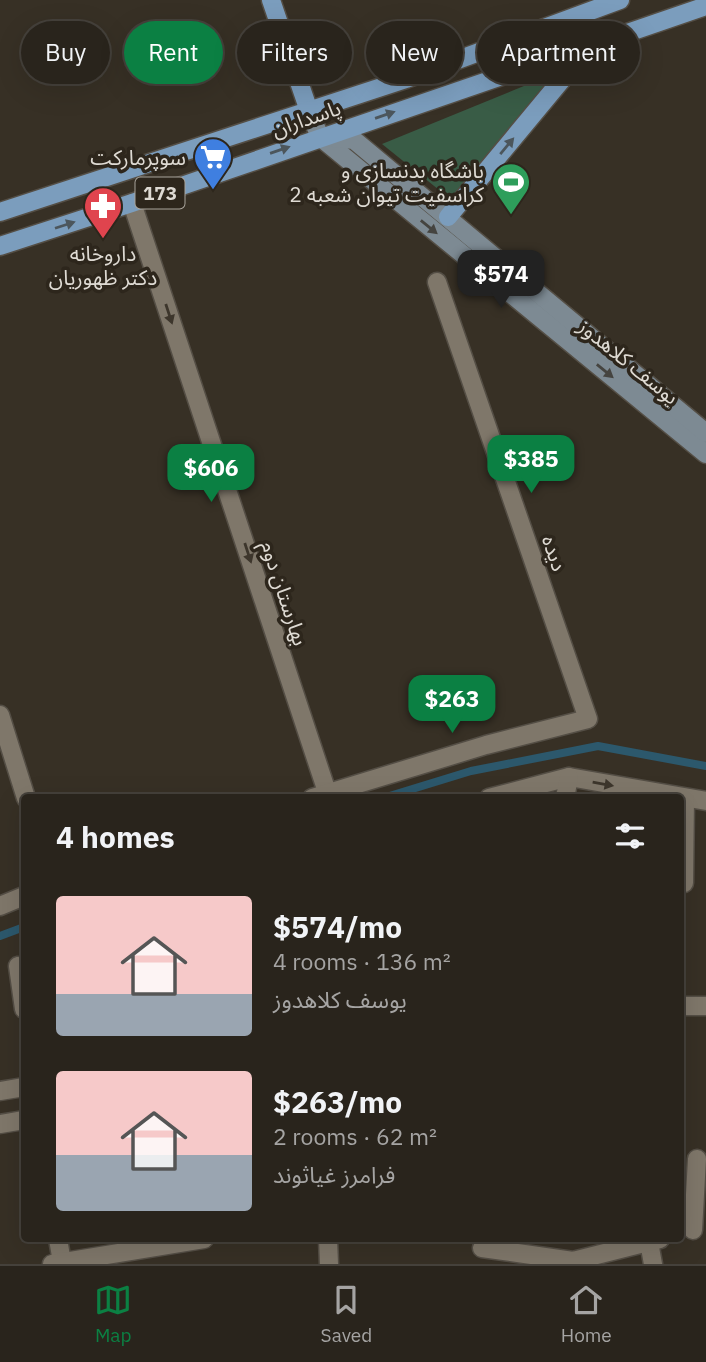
<!DOCTYPE html>
<meta charset="utf-8">
<style>
body{margin:0;font-family:"IBM Plex Sans","Noto Sans Arabic",sans-serif;background:#353029;color:#f1f3f6;height:100vh;display:flex;flex-direction:column;font-size:26px;white-space:nowrap}
*{box-sizing:border-box;margin:0}
p{font-size:23px;color:#a5a4a3}
.icon{flex:none;width:38px;height:38px;fill:none;stroke:currentColor;stroke-width:2;stroke-linecap:round;stroke-linejoin:round}
.map{position:relative;flex:1;overflow:hidden}
.side{position:absolute;left:21px;top:794px;width:663px;height:448px;display:flex;flex-direction:column;background:#29241c;border-radius:7px;box-shadow:0 7px 28px #0002,0 0 0 2px #45413b}
.side>*{flex:none}
.hud{position:absolute;left:21px;top:21px;width:665px;height:63px;display:flex;gap:14px}
.price{position:absolute;translate:-50% -60px;padding:0 16px;border-radius:14px;background:#0b8043;color:#fff;font-size:23px;line-height:46px;filter:drop-shadow(0 2px 4px #0008)}
.price::after{content:'';position:absolute;left:50%;top:42px;width:21px;height:16px;margin-left:-10px;background:inherit;clip-path:polygon(0 0,100% 0,50% 100%)}
.price.current{background:#222;color:#fff}
ul{padding:0;list-style:none}
li{display:flex;align-items:center;gap:21px;height:175px;padding:0 35px}
li span{display:grid;place-items:center;flex:none;width:196px;height:140px;border-radius:7px;color:#555}
li>.icon{margin-inline-start:auto}
span .icon{width:84px;height:84px;fill:#fffc;stroke-width:1}
li b{font-size:30px}
h2{display:flex;justify-content:space-between;align-items:center;height:84px;padding:0 35px;font-size:30px}
.tag{padding:0 24px;border-radius:32px;background:#29241c;box-shadow:0 7px 28px #0002,0 0 0 2px #45413b;font-size:24px;line-height:63px}
.tag.current{background:#0b8043;color:#fff}
.tab-bar{display:flex;justify-content:space-around;align-items:center;height:98px;border-top:2px solid #45413b;background:#29241c;font-size:19px;color:#a5a4a3}
.tab-bar a{display:grid;justify-items:center;gap:4px}
.tab-bar .current{color:#0b8043}
.map>svg:first-child{display:block}
.green{fill:#395c46}
.lines{fill:none;stroke-linecap:round;stroke-linejoin:round}
.stream{stroke:#2c586c;stroke-width:8}
.street-casing{stroke:#544e45;stroke-width:21}
.secondary-casing{stroke:#544e45;stroke-width:21}
.primary-casing{stroke:#544e45;stroke-width:21}
.street{stroke:#7f776a;stroke-width:18}
.secondary{stroke:#7d8a93;stroke-width:18}
.primary{stroke:#7b9dbd;stroke-width:18}
.oneway{fill:#4c565c}
.oneway2{fill:#454440}
.oneway3{fill:#3d362c}
.labels{text-anchor:middle;dominant-baseline:central;stroke-width:7;stroke-linejoin:round;paint-order:stroke}
.shield{fill:#2d261c;stroke:#a9a49c;stroke-width:2}
.shield-label{font-size:19px;font-weight:bold;fill:#dedad3}
.street-label{font-size:21px;fill:#dedad3;stroke:#2d261c}
.poi-label{font-size:21px;fill:#dedad3;stroke:#2d261c;text-anchor:end}
</style>
<div class="map">
<svg width="706" height="1264" viewBox="0 0 706 1264">
<rect width="100%" height="100%" fill="#373025"/>
<path class="green" d="M 558,72 L 454,202 L 382,144 Z"/>
<g class="lines">
<g class="stream">
<path d="M 383,798 L 471,771 L 598,746 L 706,766"/>
<path d="M 0,936 L 24,927"/>
</g>
<defs>
<g id="street">
<path d="M 132,203 L 329,798"/>
<path d="M 0,715 L 26,798"/>
<path d="M 312,798 L 486,745 L 588,719 L 437,282"/>
<path d="M 489,798 L 569,777 L 706,801"/>
<path d="M 565,798 L 569,777"/>
<path d="M 684,883 L 685,798"/>
<path d="M 0,906 L 24,896"/>
<path d="M 18,966 L 24,1009"/>
<path d="M 681,1006 L 706,1006"/>
<path d="M 0,1091 L 24,1087"/>
<path d="M 0,1124 L 24,1120"/>
<path d="M 693,1230 L 697,1159"/>
<path d="M 58,1239 L 62,1262"/>
<path d="M 328,1239 L 329,1264"/>
<path d="M 649,1242 L 653,1264"/>
<path d="M 482,1248 L 573,1261 L 660,1239"/>
<path d="M 52,1264 L 204,1239"/>
</g>
<g id="secondary">
<path d="M 309,111 L 320,137 L 706,454"/>
<path d="M 323,137 L 354,140 L 706,433"/>
</g>
<g id="primary">
<path d="M 271,0 L 309,111"/>
<path d="M 0,212 L 406,79 L 620,0"/>
<path d="M 448,217 L 589,47"/>
<path d="M 0,246 L 132,203 L 706,6"/>
</g>
</defs>
<use href="#street" class="street-casing"/>
<use href="#secondary" class="secondary-casing"/>
<use href="#primary" class="primary-casing"/>
<use href="#street" class="street"/>
<use href="#secondary" class="secondary"/>
<use href="#primary" class="primary"/>
</g>
<defs><path id="oneway-solid" d="M-6-.8H1V-3.2L6.5 0L1 3.2V.8H-6Z" transform="scale(1.75)"/></defs>
<g class="oneway">
<use href="#oneway-solid" transform="translate(385 115) rotate(-19)"/>
<use href="#oneway-solid" transform="translate(507 146) rotate(-50)"/>
<use href="#oneway-solid" transform="translate(280 150) rotate(-19)"/>
<use href="#oneway-solid" transform="translate(65 225) rotate(-18)"/>
</g>
<g class="oneway2">
<use href="#oneway-solid" transform="translate(429 227) rotate(39)"/>
<use href="#oneway-solid" transform="translate(605 371) rotate(39)"/>
</g>
<g class="oneway3">
<use href="#oneway-solid" transform="translate(169 314) rotate(72)"/>
<use href="#oneway-solid" transform="translate(248 553) rotate(72)"/>
<use href="#oneway-solid" transform="translate(603 784) rotate(10)"/>
</g>
<defs>
<symbol id="supermarket-pin" viewBox="-11 -11 22 30"><path d="M0 17L-7.5 6A9.5 9.5 0 1 1 7.5 6Z" fill="#3f7fe0" stroke="#2d261c"/><path d="M-6-5.5h2.5l.6 2H6L4.5 2H-2.5L-4.4-4H-6ZM-1.5 3.2a1.3 1.3 0 1 0 .1 0ZM3 3.2a1.3 1.3 0 1 0 .1 0Z" fill="#fff"/></symbol>
<symbol id="stadium-pin" viewBox="-11 -11 22 30"><path d="M0 17L-7.5 6A9.5 9.5 0 1 1 7.5 6Z" fill="#2e9e5b" stroke="#2d261c"/><path d="M0-5a6.5 5 0 1 0 0 10a6.5 5 0 1 0 0-10ZM-3.5-1.8h7v3.6h-7Z" fill="#fff"/></symbol>
<symbol id="pharmacy-pin" viewBox="-11 -11 22 30"><path d="M0 17L-7.5 6A9.5 9.5 0 1 1 7.5 6Z" fill="#e0444e" stroke="#2d261c"/><path d="M-2-6h4v4h4v4h-4v4h-4v-4h-4v-4h4Z" fill="#fff"/></symbol>
</defs>
<g fill-rule="evenodd">
<use href="#supermarket-pin" x="191" y="135" width="44" height="60"/>
<use href="#stadium-pin" x="489" y="160" width="44" height="60"/>
<use href="#pharmacy-pin" x="81" y="184" width="44" height="60"/>
</g>
<g class="labels">
<rect class="shield" x="135.5" y="177.5" width="49" height="31" rx="5"/>
<g class="shield-label">
<text x="160" y="193">173</text>
</g>
<g class="street-label">
<text transform="translate(306 118) rotate(-19)">پاسداران</text>
<text transform="translate(629 361) rotate(39)">یوسف کلاهدوز</text>
<text transform="translate(555 553) rotate(71)">دیده</text>
<text transform="translate(285 593) rotate(72)">بهارستان دوم</text>
</g>
<g class="poi-label">
<text x="186" y="157">سوپرمارکت</text>
<text x="484" y="170">باشگاه بدنسازی و<tspan x="484" dy="24">کراسفیت تیوان شعبه 2</tspan></text>
<text x="103" y="253" text-anchor="middle">داروخانه<tspan x="103" dy="24">دکتر ظهوریان</tspan></text>
</g>
</g>
</svg>
<b class="price current" style="left:501px;top:310px">$574</b>
<b class="price" style="left:531px;top:495px">$385</b>
<b class="price" style="left:211px;top:504px">$606</b>
<b class="price" style="left:452px;top:735px">$263</b>
<div class="hud">
<a class="tag">Buy</a>
<a class="tag current">Rent</a>
<a class="tag">Filters</a>
<a class="tag">New</a>
<a class="tag">Apartment</a>
</div>
<section class="side">
<h2>4 homes<svg class="icon" aria-label="filters" viewBox="0 0 24 24"><path d="M4 7h16M4 17h16"/><circle cx="9" cy="7" r="2"/><circle cx="15" cy="17" r="2"/></svg></h2>
<ul>
<li><span style="background:linear-gradient(#f6c9c9 70%,#9aa5b1 0)"><svg class="icon" aria-label="home" viewBox="0 0 24 24"><path d="M3 11l9-7 9 7M6 9v11h12V9"/></svg></span><div><b>$574/mo</b><p>4 rooms · 136 m²</p><p>یوسف کلاهدوز</p></div></li>
<li><span style="background:linear-gradient(#f6c9c9 60%,#9aa5b1 0)"><svg class="icon" aria-label="home" viewBox="0 0 24 24"><path d="M3 11l9-7 9 7M6 9v11h12V9"/></svg></span><div><b>$263/mo</b><p>2 rooms · 62 m²</p><p>فرامرز غیاثوند</p></div></li>
</ul>
</section>
</div>
<nav class="tab-bar">
<a class="current"><svg class="icon" aria-label="map" viewBox="0 0 24 24"><path d="M3 6l6-2 6 2 6-2v14l-6 2-6-2-6 2zM9 4v14M15 6v14"/></svg>Map</a>
<a><svg class="icon" aria-label="saved" viewBox="0 0 24 24"><path d="M7 4h10v16l-5-4-5 4z"/></svg>Saved</a>
<a><svg class="icon" aria-label="home" viewBox="0 0 24 24"><path d="M3 11l9-7 9 7M6 9v11h12V9"/></svg>Home</a>
</nav>
